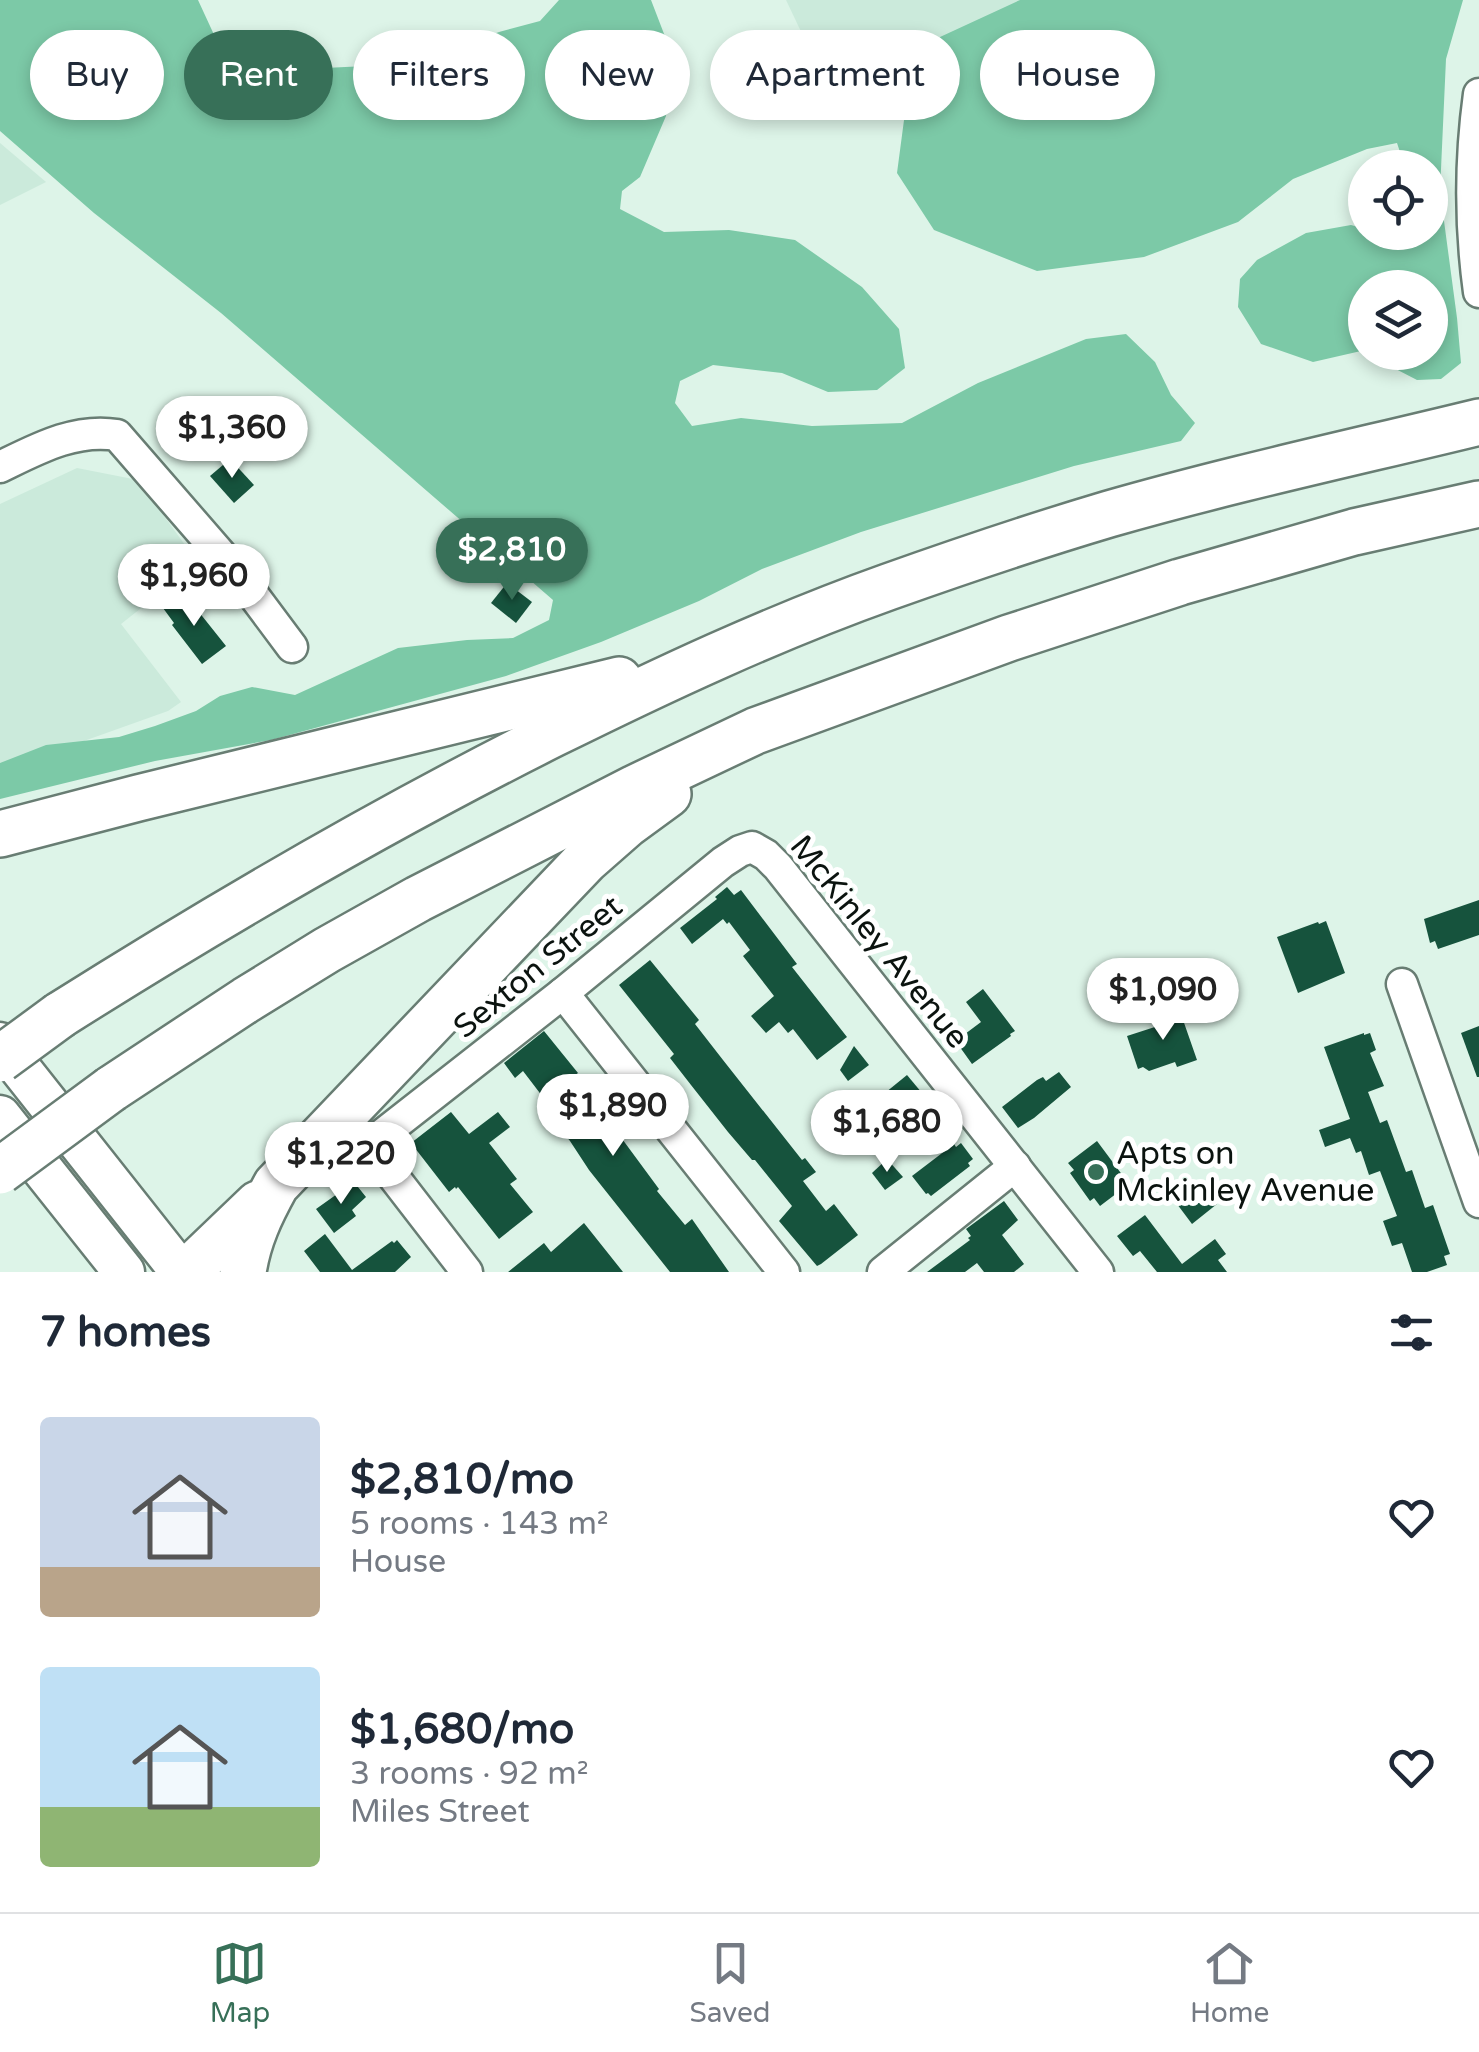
<!DOCTYPE html>
<meta charset="utf-8">
<style>
body{margin:0;font-family:"Varela Round",sans-serif;background:#f2f2f3;color:#1f2937;height:100vh;display:flex;flex-direction:column;font-size:38px;white-space:nowrap}
*{box-sizing:border-box;margin:0}
p{font-size:32px;color:#747a83}
.icon{flex:none;width:55px;height:55px;fill:none;stroke:currentColor;stroke-width:2;stroke-linecap:round;stroke-linejoin:round}
.map{position:relative;height:1272px;overflow:hidden}
.drawer{display:flex;flex-direction:column;background:#fff;flex:1}
.drawer>*{flex:none}
.guide{position:absolute;left:30px;top:30px;width:1420px;height:90px;display:flex;gap:20px}
.fabs{position:absolute;left:1348px;top:150px;display:grid;gap:20px}
.fabs a{display:grid;place-items:center;width:100px;height:100px;border-radius:50%;background:#fff;box-shadow:0 5px 15px #0003;font-size:50px}
.price{position:absolute;translate:-50% -85px;padding:0 22px;border-radius:35px;background:#fff;color:#222;font-size:32px;line-height:65px;filter:drop-shadow(0 2px 5px #0008)}
.price::after{content:'';position:absolute;left:50%;top:60px;width:30px;height:22px;margin-left:-15px;background:inherit;clip-path:polygon(0 0,100% 0,50% 100%)}
.price.on{background:#377058;color:#fff}
ul{padding:0;list-style:none}
li{display:flex;align-items:center;gap:30px;height:250px;padding:0 40px}
li span{display:grid;place-items:center;flex:none;width:280px;height:200px;border-radius:10px;color:#555}
li>.icon{margin-inline-start:auto}
span .icon{width:120px;height:120px;fill:#fffc;stroke-width:1}
li b{font-size:42px}
h2{display:flex;justify-content:space-between;align-items:center;height:120px;padding:0 40px;font-size:42px}
.tag{padding:0 35px;border-radius:45px;background:#fff;box-shadow:0 5px 15px #0003;font-size:35px;line-height:90px}
.tag.on{background:#377058;color:#fff}
.tabs{display:flex;justify-content:space-around;align-items:center;height:140px;border-top:2px solid #e0e1e3;background:#fff;font-size:28px;color:#747a83}
.tabs a{display:grid;justify-items:center;gap:5px}
.tabs .on{color:#377058}
.map>svg:first-child{display:block}
.built{fill:#cbeadb}
.forest{fill:#7cc9a7;fill-rule:evenodd}
.building{fill:#16533d}
.lines{fill:none;stroke-linecap:round;stroke-linejoin:round}
.minor-casing{stroke:#687d73;stroke-width:35}
.major-casing{stroke:#687d73;stroke-width:45}
.highway-casing{stroke:#687d73;stroke-width:50}
.minor{stroke:#fff;stroke-width:30}
.major{stroke:#fff;stroke-width:40}
.highway{stroke:#fff;stroke-width:45}
.highway-bridge-casing{stroke:#687d73;stroke-width:50;stroke-linecap:butt}
.highway-bridge{stroke:#fff;stroke-width:45}
.poi-dot{fill:#377058;stroke:#fff;stroke-width:4}
.labels{text-anchor:middle;dominant-baseline:central;stroke-width:10;stroke-linejoin:round;paint-order:stroke}
.street-label{font-size:32px;fill:#0b130f;stroke:#fff}
.poi-label{font-size:32px;fill:#0b130f;stroke:#fff;text-anchor:start}
</style>
<div class="map">
<svg width="1479" height="1272" viewBox="0 0 1479 1272">
<rect width="100%" height="100%" fill="#ddf4e8"/>
<g class="built">
<path d="M 786,0 L 1048,0 L 834,101 Z"/>
<path d="M 0,143 L 46,182 L 0,205 Z"/>
<path d="M 77,468 L 138,480 L 198,563 L 121,624 L 181,702 L 168,711 L 84,741 L 0,777 L 0,504 Z"/>
</g>
<g class="forest">
<path d="M 0,0 L 198,0 L 216,39 L 256,66 L 304,69 L 366,66 L 435,56 L 499,32 L 540,21 L 559,0 L 651,0 L 671,52 L 666,116 L 640,177 L 622,191 L 620,209 L 664,232 L 729,230 L 795,240 L 862,287 L 899,329 L 905,368 L 877,390 L 828,392 L 782,373 L 713,365 L 680,381 L 675,403 L 692,426 L 741,418 L 812,426 L 902,423 L 978,383 L 1086,339 L 1126,334 L 1155,362 L 1171,395 L 1195,423 L 1181,441 L 1074,466 L 861,532 L 762,569 L 699,601 L 601,642 L 506,676 L 271,740 L 155,761 L 0,799 L 0,763 L 46,745 L 119,737 L 155,726 L 196,711 L 220,696 L 252,687 L 295,695 L 398,648 L 467,640 L 513,638 L 549,620 L 553,600 L 221,313 L 94,213 L 0,131 Z"/>
<path d="M 1020,0 L 1463,0 L 1446,59 L 1440,191 L 1457,318 L 1461,363 L 1441,379 L 1417,380 L 1361,351 L 1313,362 L 1261,344 L 1238,307 L 1240,279 L 1257,260 L 1306,233 L 1351,225 L 1365,229 L 1365,232 L 1382,235 L 1430,232 L 1430,168 L 1405,167 L 1397,143 L 1367,149 L 1293,179 L 1238,222 L 1144,257 L 1037,271 L 934,230 L 897,173 L 906,105 L 940,37 ZM 1365,288 L 1430,288 L 1430,352 L 1365,352 Z"/>
</g>
<g class="building">
<path d="M 230,459 L 254,485 L 234,503 L 210,476 Z"/>
<path d="M 507,583 L 532,602 L 516,623 L 491,603 Z"/>
<path d="M 183,592 L 226,646 L 202,664 L 172,625 L 174,623 L 163,608 Z"/>
<path d="M 727,887 L 734,895 L 741,890 L 797,964 L 792,967 L 847,1037 L 817,1060 L 793,1029 L 788,1033 L 779,1022 L 766,1033 L 751,1016 L 774,996 L 743,956 L 750,950 L 729,922 L 727,924 L 723,919 L 692,944 L 680,928 L 717,899 L 715,897 Z"/>
<path d="M 1479,900 L 1479,935 L 1438,949 L 1435,941 L 1430,943 L 1424,919 Z"/>
<path d="M 1326,921 L 1345,973 L 1298,993 L 1277,937 L 1318,922 L 1319,924 Z"/>
<path d="M 650,960 L 699,1020 L 695,1024 L 723,1060 L 802,1160 L 805,1158 L 816,1172 L 803,1181 L 826,1211 L 834,1204 L 858,1235 L 821,1264 L 817,1266 L 779,1221 L 792,1206 L 755,1160 L 752,1160 L 728,1132 L 691,1085 L 670,1058 L 674,1054 L 619,985 Z"/>
<path d="M 983,989 L 1015,1031 L 1010,1034 L 1011,1036 L 972,1064 L 957,1043 L 962,1039 L 961,1037 L 981,1022 L 966,1002 Z"/>
<path d="M 1176,1006 L 1180,1018 L 1182,1017 L 1197,1060 L 1177,1067 L 1175,1062 L 1149,1071 L 1143,1067 L 1138,1069 L 1127,1036 L 1161,1025 L 1157,1013 Z"/>
<path d="M 1479,1026 L 1479,1077 L 1477,1077 L 1461,1033 Z"/>
<path d="M 544,1031 L 578,1073 L 574,1076 L 605,1113 L 608,1111 L 621,1128 L 617,1132 L 659,1189 L 657,1191 L 685,1225 L 692,1219 L 729,1272 L 670,1272 L 589,1170 L 570,1141 L 544,1109 L 549,1105 L 523,1071 L 515,1078 L 504,1063 Z"/>
<path d="M 1364,1033 L 1364,1035 L 1370,1033 L 1376,1050 L 1370,1053 L 1384,1086 L 1368,1092 L 1380,1123 L 1387,1120 L 1406,1172 L 1412,1170 L 1425,1208 L 1433,1205 L 1450,1254 L 1444,1256 L 1447,1265 L 1427,1272 L 1412,1272 L 1402,1243 L 1392,1246 L 1383,1221 L 1397,1216 L 1380,1171 L 1369,1175 L 1361,1151 L 1356,1153 L 1350,1138 L 1325,1147 L 1319,1130 L 1350,1119 L 1324,1047 Z"/>
<path d="M 854,1046 L 869,1065 L 848,1081 L 840,1070 Z"/>
<path d="M 1059,1072 L 1071,1087 L 1034,1118 L 1018,1128 L 1002,1107 L 1037,1080 L 1043,1077 L 1046,1081 Z"/>
<path d="M 907,1075 L 922,1093 L 884,1124 L 869,1106 Z"/>
<path d="M 451,1112 L 469,1134 L 498,1112 L 510,1127 L 489,1143 L 517,1179 L 510,1184 L 533,1212 L 499,1239 L 458,1187 L 456,1189 L 455,1187 L 449,1192 L 411,1143 Z"/>
<path d="M 1097,1141 L 1129,1184 L 1100,1206 L 1094,1198 L 1090,1201 L 1070,1173 L 1074,1170 L 1068,1163 Z"/>
<path d="M 961,1143 L 973,1159 L 968,1163 L 970,1166 L 931,1196 L 928,1193 L 926,1194 L 912,1176 L 954,1144 L 956,1147 Z"/>
<path d="M 887,1159 L 903,1177 L 885,1190 L 872,1173 Z"/>
<path d="M 354,1182 L 366,1197 L 352,1210 L 356,1216 L 334,1233 L 316,1209 Z"/>
<path d="M 1201,1185 L 1217,1204 L 1192,1224 L 1177,1204 Z"/>
<path d="M 1004,1201 L 1018,1220 L 1002,1235 L 1024,1264 L 1014,1272 L 984,1272 L 977,1263 L 965,1272 L 927,1272 L 970,1240 L 968,1238 L 971,1236 L 966,1229 Z"/>
<path d="M 1145,1215 L 1182,1264 L 1215,1239 L 1226,1254 L 1218,1260 L 1227,1272 L 1157,1272 L 1140,1251 L 1133,1256 L 1117,1236 Z"/>
<path d="M 584,1223 L 623,1272 L 508,1272 L 544,1243 L 551,1252 Z"/>
<path d="M 325,1234 L 352,1270 L 392,1241 L 394,1243 L 397,1240 L 411,1257 L 395,1272 L 320,1272 L 304,1251 Z"/>
</g>
<g class="lines">
<defs>
<g id="minor">
<path d="M 1479,94 C 1470,160 1470,226 1479,292"/>
<path d="M 0,467 C 37,449 75,428 117,435 L 236,572 L 292,647"/>
<path d="M 1402,984 L 1479,1202"/>
<path d="M 563,993 L 784,1272"/>
<path d="M 467,1272 L 369,1145 L 563,993 L 723,862 L 740,851 L 752,847 L 766,855 L 778,867 L 1098,1272"/>
<path d="M 883,1272 L 1015,1166"/>
</g>
<g id="major">
<path d="M 0,1043 L 181,1272"/>
<path d="M 0,1116 L 124,1272"/>
</g>
<g id="highway">
<path d="M 0,834 L 138,798 L 619,680"/>
<path d="M 60,1015 C 220,914 383,819 553,734 C 662,680 773,628 888,587 C 961,561 1035,536 1109,514 C 1231,479 1356,452 1479,422"/>
<path d="M 111,1089 L 246,1000 L 327,950 L 418,899 L 635,788 L 755,731 L 1009,638 L 1180,582 L 1354,532 L 1479,504"/>
<path d="M 187,1272 L 258,1204"/>
<path d="M 243,1272 C 248,1239 260,1214 276,1185 L 586,860 L 627,824 L 668,794"/>
</g>
</defs>
<use href="#minor" class="minor-casing"/>
<use href="#major" class="major-casing"/>
<use href="#highway" class="highway-casing"/>
<use href="#minor" class="minor"/>
<use href="#major" class="major"/>
<use href="#highway" class="highway"/>
<defs>
<g id="highway-bridge">
<path d="M 0,1059 L 60,1015"/>
<path d="M 0,1171 L 111,1089"/>
</g>
</defs>
<use href="#highway-bridge" class="highway-bridge-casing"/>
<use href="#highway-bridge" class="highway-bridge"/>
</g>
<circle class="poi-dot" cx="1096" cy="1172" r="10"/>
<g class="labels">
<g class="street-label">
<text transform="translate(879 942) rotate(51)">McKinley Avenue</text>
<text transform="translate(538 967) rotate(-39)">Sexton Street</text>
</g>
<g class="poi-label">
<text x="1116" y="1154">Apts on<tspan x="1116" dy="37">Mckinley Avenue</tspan></text>
</g>
</g>
</svg>
<div class="fabs">
<a><svg class="icon" aria-label="locate" viewBox="0 0 24 24"><circle cx="12" cy="12" r="6"/><path d="M12 2v4M12 18v4M2 12h4M18 12h4"/></svg></a>
<a><svg class="icon" aria-label="layers" viewBox="0 0 24 24"><path d="M12 4l9 5-9 5-9-5zM3 14l9 5 9-5"/></svg></a>
</div>
<b class="price" style="left:232px;top:481px">$1,360</b>
<b class="price on" style="left:512px;top:603px">$2,810</b>
<b class="price" style="left:194px;top:629px">$1,960</b>
<b class="price" style="left:1163px;top:1043px">$1,090</b>
<b class="price" style="left:613px;top:1159px">$1,890</b>
<b class="price" style="left:887px;top:1175px">$1,680</b>
<b class="price" style="left:341px;top:1207px">$1,220</b>
<div class="guide">
<a class="tag">Buy</a>
<a class="tag on">Rent</a>
<a class="tag">Filters</a>
<a class="tag">New</a>
<a class="tag">Apartment</a>
<a class="tag">House</a>
</div>
</div>
<section class="drawer">
<h2>7 homes<svg class="icon" aria-label="filters" viewBox="0 0 24 24"><path d="M4 7h16M4 17h16"/><circle cx="9" cy="7" r="2"/><circle cx="15" cy="17" r="2"/></svg></h2>
<ul>
<li><span style="background:linear-gradient(#c9d6e8 75%,#b9a48a 0)"><svg class="icon" aria-label="home" viewBox="0 0 24 24"><path d="M3 11l9-7 9 7M6 9v11h12V9"/></svg></span><div><b>$2,810/mo</b><p>5 rooms · 143 m²</p><p>House</p></div><svg class="icon" aria-label="heart" viewBox="0 0 24 24"><path d="M12 20l-8-8c-3-5 5-10 8-4 3-6 11-1 8 4z"/></svg></li>
<li><span style="background:linear-gradient(#bfe0f5 70%,#8fb573 0)"><svg class="icon" aria-label="home" viewBox="0 0 24 24"><path d="M3 11l9-7 9 7M6 9v11h12V9"/></svg></span><div><b>$1,680/mo</b><p>3 rooms · 92 m²</p><p>Miles Street</p></div><svg class="icon" aria-label="heart" viewBox="0 0 24 24"><path d="M12 20l-8-8c-3-5 5-10 8-4 3-6 11-1 8 4z"/></svg></li>
</ul>
</section>
<nav class="tabs">
<a class="on"><svg class="icon" aria-label="map" viewBox="0 0 24 24"><path d="M3 6l6-2 6 2 6-2v14l-6 2-6-2-6 2zM9 4v14M15 6v14"/></svg>Map</a>
<a><svg class="icon" aria-label="saved" viewBox="0 0 24 24"><path d="M7 4h10v16l-5-4-5 4z"/></svg>Saved</a>
<a><svg class="icon" aria-label="home" viewBox="0 0 24 24"><path d="M3 11l9-7 9 7M6 9v11h12V9"/></svg>Home</a>
</nav>
